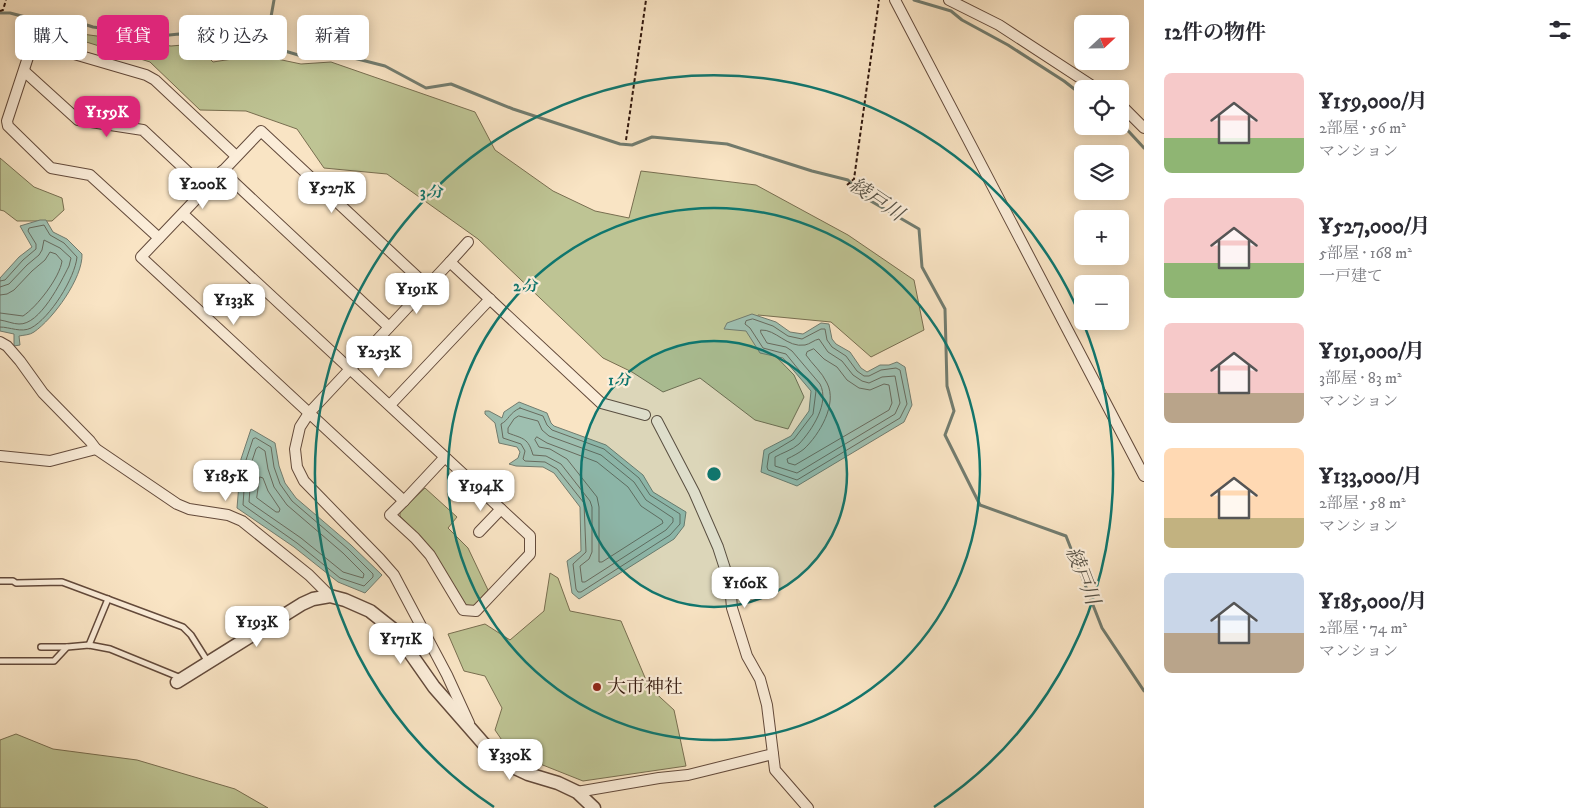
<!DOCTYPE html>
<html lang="ja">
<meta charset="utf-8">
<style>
body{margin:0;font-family:"IM FELL DW Pica","Noto Serif JP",serif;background:#f7f7f7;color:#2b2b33;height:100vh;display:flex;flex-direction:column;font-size:19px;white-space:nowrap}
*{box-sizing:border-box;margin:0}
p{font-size:16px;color:#7c7c81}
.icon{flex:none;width:28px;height:28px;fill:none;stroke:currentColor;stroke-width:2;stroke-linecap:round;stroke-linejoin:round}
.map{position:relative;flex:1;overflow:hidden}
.panel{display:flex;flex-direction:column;background:#fff;width:450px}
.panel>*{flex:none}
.hud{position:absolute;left:15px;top:15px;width:475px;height:45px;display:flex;gap:10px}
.needle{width:32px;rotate:68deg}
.buttons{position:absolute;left:1074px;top:15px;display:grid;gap:10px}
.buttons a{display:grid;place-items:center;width:55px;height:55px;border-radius:8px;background:#fff;box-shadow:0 2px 12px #0003;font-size:25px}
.price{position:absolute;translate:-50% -42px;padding:0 11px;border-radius:10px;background:#fff;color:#222;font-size:16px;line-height:32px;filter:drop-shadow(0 1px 2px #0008)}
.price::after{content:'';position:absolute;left:50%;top:30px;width:15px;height:11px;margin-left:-8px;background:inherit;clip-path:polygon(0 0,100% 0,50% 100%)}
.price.active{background:#db2777;color:#fff}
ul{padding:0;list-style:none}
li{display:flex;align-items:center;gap:15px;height:125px;padding:0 20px}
li span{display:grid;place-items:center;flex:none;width:140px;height:100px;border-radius:8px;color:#555}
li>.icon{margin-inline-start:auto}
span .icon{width:60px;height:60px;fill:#fffc;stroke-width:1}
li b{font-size:21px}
h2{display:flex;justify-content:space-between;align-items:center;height:60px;padding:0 20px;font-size:21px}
.pill{padding:0 18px;border-radius:8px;background:#fff;box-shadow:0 2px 12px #0003;font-size:18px;line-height:45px}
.pill.active{background:#db2777;color:#fff}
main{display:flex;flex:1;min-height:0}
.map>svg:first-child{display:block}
.green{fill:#bec494;stroke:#786e50}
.water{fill:#9ebfb0;stroke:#727c6f}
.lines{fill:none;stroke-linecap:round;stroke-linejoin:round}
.shore{stroke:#686b5e;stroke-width:1}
.stream{stroke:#727c6f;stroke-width:3}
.river{stroke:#9ebfb0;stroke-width:20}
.service-casing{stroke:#634a3b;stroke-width:8}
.minor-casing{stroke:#634a3b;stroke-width:12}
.tertiary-casing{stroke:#634a3b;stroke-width:15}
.path{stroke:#31170d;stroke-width:2;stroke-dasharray:4 2.5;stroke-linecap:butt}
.service{stroke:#fbedd9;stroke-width:5}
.minor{stroke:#fbedd9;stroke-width:10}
.tertiary{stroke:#fbedd9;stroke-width:12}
.ring{fill:none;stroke:#0f766e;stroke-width:2.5}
.poi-dot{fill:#8f2418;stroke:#fbedd9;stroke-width:2}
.labels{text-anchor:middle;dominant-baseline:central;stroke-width:4.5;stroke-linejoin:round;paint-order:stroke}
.poi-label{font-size:19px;fill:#31170d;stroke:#fbedd9;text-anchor:start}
.water-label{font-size:20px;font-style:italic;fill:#575246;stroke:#fbedd9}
.centre{fill:#0f766e;stroke:#fbedd9;stroke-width:2.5}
.ring-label{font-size:15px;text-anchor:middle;font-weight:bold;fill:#0f766e;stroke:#fbedd9;stroke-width:4.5;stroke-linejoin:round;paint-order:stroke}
</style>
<main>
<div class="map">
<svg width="1144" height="808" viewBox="0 0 1144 808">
<rect width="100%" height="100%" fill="#f9e4c4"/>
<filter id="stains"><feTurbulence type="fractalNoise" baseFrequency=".004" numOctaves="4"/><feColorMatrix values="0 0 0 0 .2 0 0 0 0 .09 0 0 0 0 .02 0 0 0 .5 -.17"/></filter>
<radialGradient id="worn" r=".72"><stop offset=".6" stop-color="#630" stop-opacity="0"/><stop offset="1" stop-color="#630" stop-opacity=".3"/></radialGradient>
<g class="green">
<path d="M 45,29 L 171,46 L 195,44 L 213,62 L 258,55 L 301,64 L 331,62 L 475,112 L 495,150 L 553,191 L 595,211 L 629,218 L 641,171 L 756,185 L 848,235 L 914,280 L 924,330 L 871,357 L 831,322 L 758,315 L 752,332 L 794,375 L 804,397 L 788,429 L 755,420 L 700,378 L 663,392 L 632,372 L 603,358 L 478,239 L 387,174 L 324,168 L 297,129 L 246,111 L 200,110 L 150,62 Z"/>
<path d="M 0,158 L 34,187 L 62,198 L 64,210 L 52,221 L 17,221 L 4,211 L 0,210 Z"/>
<path d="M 425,488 L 457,517 L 448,528 L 468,548 L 488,590 L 474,606 L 466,605 C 446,572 429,543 400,516 L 400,512 Z"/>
<path d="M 550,573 L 558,578 L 570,611 L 621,621 L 649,687 L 674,710 L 686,766 L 583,781 L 510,752 L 495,730 L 502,708 L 485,676 L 464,671 L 448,634 L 485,624 L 510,640 L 544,611 Z"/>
<path d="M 16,734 L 53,749 L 137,760 L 235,789 L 268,808 L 0,808 L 0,740 Z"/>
</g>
<g class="water">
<path d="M 40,220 L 46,220 L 53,232 L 67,239 L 82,254 C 83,278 53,319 34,332 C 30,335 24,335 19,336 L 20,345 L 14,346 L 14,334 L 0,331 L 0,278 L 19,257 L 32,247 L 20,226 Z"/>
<path d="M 752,314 L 776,322 L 790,332 L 803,334 L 821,323 L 829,324 L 832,339 L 836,344 L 850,352 L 861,368 L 867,372 L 880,365 L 889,365 L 897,362 L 905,367 L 912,405 L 904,422 L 797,486 L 761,472 L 764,450 L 791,436 L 809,411 L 811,391 L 783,358 L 760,353 L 746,331 L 724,329 L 727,323 Z"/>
<path d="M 519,402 L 547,413 L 551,423 L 554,426 L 606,445 L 643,475 L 653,492 L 686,512 L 684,526 L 674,539 L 579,599 L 572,593 L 567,561 L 581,551 L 580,507 L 554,473 L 543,467 L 516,466 L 509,464 L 518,458 L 520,452 L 517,447 L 499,443 L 495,423 L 485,414 L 485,411 L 489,411 L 502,418 L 504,412 Z"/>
<path d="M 251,429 L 275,443 L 279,466 L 285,483 L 296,498 L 351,545 L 382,575 L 365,593 L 338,582 L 294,547 L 237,508 L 241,459 Z"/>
</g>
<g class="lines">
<g class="shore">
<path d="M 0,281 L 5,280 L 23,260 L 36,249 L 36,244 L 28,231 L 29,228 L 44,225 L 50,235 L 64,243 L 77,257 C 75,278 50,318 31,328 C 21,333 10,327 0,327"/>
<path d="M 0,287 L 9,284 L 27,265 L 39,255 L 42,250 L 44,240 L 60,248 L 71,258 L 69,266 C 61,282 40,325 19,324 C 13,324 7,321 0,320"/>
<path d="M 0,295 L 7,294 L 14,290 L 32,271 L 45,260 L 50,252 L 56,254 L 62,261 C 60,277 37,307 23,316 L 0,313"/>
<path d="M 753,319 L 773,326 L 788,336 L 802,339 L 821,329 L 825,329 L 827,340 L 832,347 L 846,356 L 857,371 L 864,376 L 869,376 L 881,370 L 896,368 L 900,370 L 907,404 L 900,418 L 797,480 L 768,470 L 767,467 L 769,454 L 794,439 L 813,414 L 816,391 L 786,354 L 763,348 L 750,328 L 745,324 L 746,321 Z"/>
<path d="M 761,330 C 776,329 787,348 805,345 C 810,344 814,340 819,339 L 828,352 L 842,361 L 853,375 L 862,381 L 869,383 L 882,377 L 895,376 L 900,403 L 895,414 L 797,473 L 775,466 L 775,457 C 782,453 792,450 799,444 C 812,430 830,403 820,384 L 792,351 L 786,347 L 767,343 L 761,333 Z"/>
<path d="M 814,349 L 824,359 L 837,367 L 847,380 L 859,388 L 870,390 L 884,384 L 889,385 L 892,403 L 889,410 L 795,465 L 788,463 L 787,459 C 793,456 799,453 804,449 C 819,435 838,404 827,383 C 822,372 812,364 806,355 L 807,352 Z"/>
<path d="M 520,408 L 543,416 L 547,425 L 552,430 L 604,449 L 639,478 L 650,495 L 680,514 L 680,524 L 670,535 L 581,592 L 578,592 L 576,589 L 573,564 L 586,552 L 584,503 L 557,469 L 545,462 L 525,461 L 523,459 L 525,451 L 521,444 L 503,438 L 501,424 C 509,420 509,413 520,408 Z"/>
<path d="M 519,416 L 538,421 L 542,430 L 549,436 L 601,455 L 634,482 L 646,500 L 673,518 L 673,522 L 666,530 L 585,582 L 582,582 L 580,566 L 589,559 L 592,552 L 592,507 L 590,501 L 561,464 L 546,456 L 533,455 C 528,438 524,439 508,433 L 508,428 L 514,419 Z"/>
<path d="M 537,437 L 547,443 L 597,462 L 628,487 L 641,506 L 662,520 L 663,523 L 602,562 L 599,562 L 599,507 L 597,497 L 567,459 L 550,449 L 539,447 L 535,440 Z"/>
<path d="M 256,438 L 271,447 L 274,467 L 280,484 L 292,501 L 348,549 L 373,574 L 373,577 L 364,586 L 340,578 L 297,543 L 243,505 L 246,460 L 253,439 Z"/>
<path d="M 259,447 L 265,451 L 268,469 L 274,487 L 287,505 L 343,553 L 364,574 L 363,578 L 343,572 L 301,538 L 249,502 L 252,461 L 256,449 Z"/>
<path d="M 260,477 L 263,478 L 268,491 L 280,509 L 279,512 L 276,512 L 257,498 Z"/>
</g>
<g class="stream">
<path d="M 914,0 L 951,11 L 962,20 L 1008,45 L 1064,81 L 1082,95"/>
<path d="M 0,13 L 10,13 L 57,25 L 68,19 L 93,27 L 160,36 L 179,34 L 222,53 L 239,48 L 268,46 L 305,57 L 334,53 L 385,66 L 426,88 L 451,84 L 513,109 L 620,144 L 632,145 L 652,137 L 727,144 L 812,171 L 848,180 L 869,200 L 919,229 L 922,267 L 945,309 L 947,386 L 954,411 L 945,435 L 980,505 L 1066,536 L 1102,628 L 1144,691"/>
<path d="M 269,28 L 274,0"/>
<path d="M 1120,122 L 1144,148"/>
</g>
<path class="river" d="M 268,46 L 269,28"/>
<defs>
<g id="service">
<path d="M 0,581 L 13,581 L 16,583 L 62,582 L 183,627 L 191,635 L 208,662"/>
<path d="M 89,645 L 108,599"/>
<path d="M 41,647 L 67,647"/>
<path d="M 0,661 L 54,661 L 67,647 L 89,645 L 110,649 L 181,678"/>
</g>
<g id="minor">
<path d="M 895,0 L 1144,476"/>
<path d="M 949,0 L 999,25 L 1097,89"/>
<path d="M 24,71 L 78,120 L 143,130 L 206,189"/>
<path d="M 1120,104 L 1144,128"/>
<path d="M 222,171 L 389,327"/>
<path d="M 183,214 L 530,536 L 530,554 L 476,611 L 463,610 L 430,555 L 415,538 L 390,515 L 404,501 L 141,257 L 261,131 L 427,286"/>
<path d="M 159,238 L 90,175 L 51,168 L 8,126 L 7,121 L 33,42 L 146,75 L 155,80 L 236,156"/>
<path d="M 450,262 L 468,242"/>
<path d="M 0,342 L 7,346 L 20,361 L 43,393 L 90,441 L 96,449 L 177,504 L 189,509 L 228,515 L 242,521 L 309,575 L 330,596"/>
<path d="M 390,405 L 490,299"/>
<path d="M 657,421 L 694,492 L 718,547 L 730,584 L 732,608 L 747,656 L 760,679 L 767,705 L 775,770 L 808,808"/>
<path d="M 0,456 L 50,461 L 96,449"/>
<path d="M 404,501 L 445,457"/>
<path d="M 479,532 L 501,509"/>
<path d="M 469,723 L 447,675 L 394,575 L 380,559 L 304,481 L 297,467 L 295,449 L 300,427 L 309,413 L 450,262 L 601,403 L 645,415"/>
<path d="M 577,792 L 659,778 L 688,775 L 773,754"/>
</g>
<path id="tertiary" d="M 177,682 L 302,604 L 313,599 L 330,596 L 345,600 L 370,611 L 394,630 L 434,687 L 483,743 L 511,766 L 528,774 L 558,783 L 577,792 L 594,808"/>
</defs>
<use href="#service" class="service-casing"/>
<use href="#minor" class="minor-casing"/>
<use href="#tertiary" class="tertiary-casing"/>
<g class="path">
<path d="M 0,11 L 3,10 L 6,0"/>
<path d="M 626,140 L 646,0"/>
<path d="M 847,185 L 854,179 L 879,0"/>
</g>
<use href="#service" class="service"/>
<use href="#minor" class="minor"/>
<use href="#tertiary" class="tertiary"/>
</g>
<circle cx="714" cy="474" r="133" fill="#0f766e" fill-opacity=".12"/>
<g class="ring">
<circle cx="714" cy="474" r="133"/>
<circle cx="714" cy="474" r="266"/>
<path d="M494 807A399 399 0 1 1 934 807"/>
</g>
<circle class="poi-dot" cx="597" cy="687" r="5"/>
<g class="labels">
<g class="poi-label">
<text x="607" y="687">大市神社</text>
</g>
<g class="water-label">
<text transform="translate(876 200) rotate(34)">綾戸川</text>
<text transform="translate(1082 576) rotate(69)">綾戸川</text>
</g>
</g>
<circle cx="714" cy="474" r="8" class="centre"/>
<g class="ring-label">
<text x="432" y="197">3 分</text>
<text x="526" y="291">2 分</text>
<text x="620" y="385">1 分</text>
</g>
<rect width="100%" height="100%" filter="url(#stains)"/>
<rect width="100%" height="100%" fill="url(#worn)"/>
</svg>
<div class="buttons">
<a><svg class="needle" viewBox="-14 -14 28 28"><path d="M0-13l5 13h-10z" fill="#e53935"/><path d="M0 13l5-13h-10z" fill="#7c7c81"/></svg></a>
<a><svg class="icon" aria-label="locate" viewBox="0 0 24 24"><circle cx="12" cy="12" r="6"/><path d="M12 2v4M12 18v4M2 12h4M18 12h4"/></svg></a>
<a><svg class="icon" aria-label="layers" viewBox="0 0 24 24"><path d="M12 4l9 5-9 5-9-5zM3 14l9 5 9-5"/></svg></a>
<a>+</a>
<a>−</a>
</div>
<b class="price active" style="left:107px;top:138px">¥159K</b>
<b class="price" style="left:203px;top:210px">¥200K</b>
<b class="price" style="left:332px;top:214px">¥527K</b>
<b class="price" style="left:417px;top:315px">¥191K</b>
<b class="price" style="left:234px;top:326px">¥133K</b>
<b class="price" style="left:379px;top:378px">¥253K</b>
<b class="price" style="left:226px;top:502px">¥185K</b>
<b class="price" style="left:481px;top:512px">¥194K</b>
<b class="price" style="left:745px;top:609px">¥160K</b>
<b class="price" style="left:257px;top:648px">¥193K</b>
<b class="price" style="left:401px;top:665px">¥171K</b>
<b class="price" style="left:510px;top:781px">¥330K</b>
<div class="hud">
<a class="pill">購入</a>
<a class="pill active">賃貸</a>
<a class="pill">絞り込み</a>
<a class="pill">新着</a>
</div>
</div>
<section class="panel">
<h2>12件の物件<svg class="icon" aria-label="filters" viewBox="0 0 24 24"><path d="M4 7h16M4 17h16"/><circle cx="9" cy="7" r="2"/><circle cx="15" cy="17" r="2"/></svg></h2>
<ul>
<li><span style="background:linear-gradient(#f6c9c9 65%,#8fb573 0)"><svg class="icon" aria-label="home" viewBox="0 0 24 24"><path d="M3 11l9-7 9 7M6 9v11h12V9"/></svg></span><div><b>¥159,000/月</b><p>2部屋 · 56 m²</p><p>マンション</p></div></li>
<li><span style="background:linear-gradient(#f6c9c9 65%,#8fb573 0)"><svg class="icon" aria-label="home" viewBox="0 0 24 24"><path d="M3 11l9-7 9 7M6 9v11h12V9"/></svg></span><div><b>¥527,000/月</b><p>5部屋 · 168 m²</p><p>一戸建て</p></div></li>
<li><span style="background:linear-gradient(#f6c9c9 70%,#b9a48a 0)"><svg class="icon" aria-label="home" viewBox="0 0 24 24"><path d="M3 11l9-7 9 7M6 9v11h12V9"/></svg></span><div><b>¥191,000/月</b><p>3部屋 · 83 m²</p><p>マンション</p></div></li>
<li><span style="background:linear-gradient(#ffd9b3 70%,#c2b280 0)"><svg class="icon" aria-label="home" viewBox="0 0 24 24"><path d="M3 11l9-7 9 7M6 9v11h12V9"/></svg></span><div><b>¥133,000/月</b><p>2部屋 · 58 m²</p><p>マンション</p></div></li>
<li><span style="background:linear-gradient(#c9d6e8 60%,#b9a48a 0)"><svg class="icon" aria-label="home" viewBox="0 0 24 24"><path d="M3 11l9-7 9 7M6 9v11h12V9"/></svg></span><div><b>¥185,000/月</b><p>2部屋 · 74 m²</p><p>マンション</p></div></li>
</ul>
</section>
</main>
